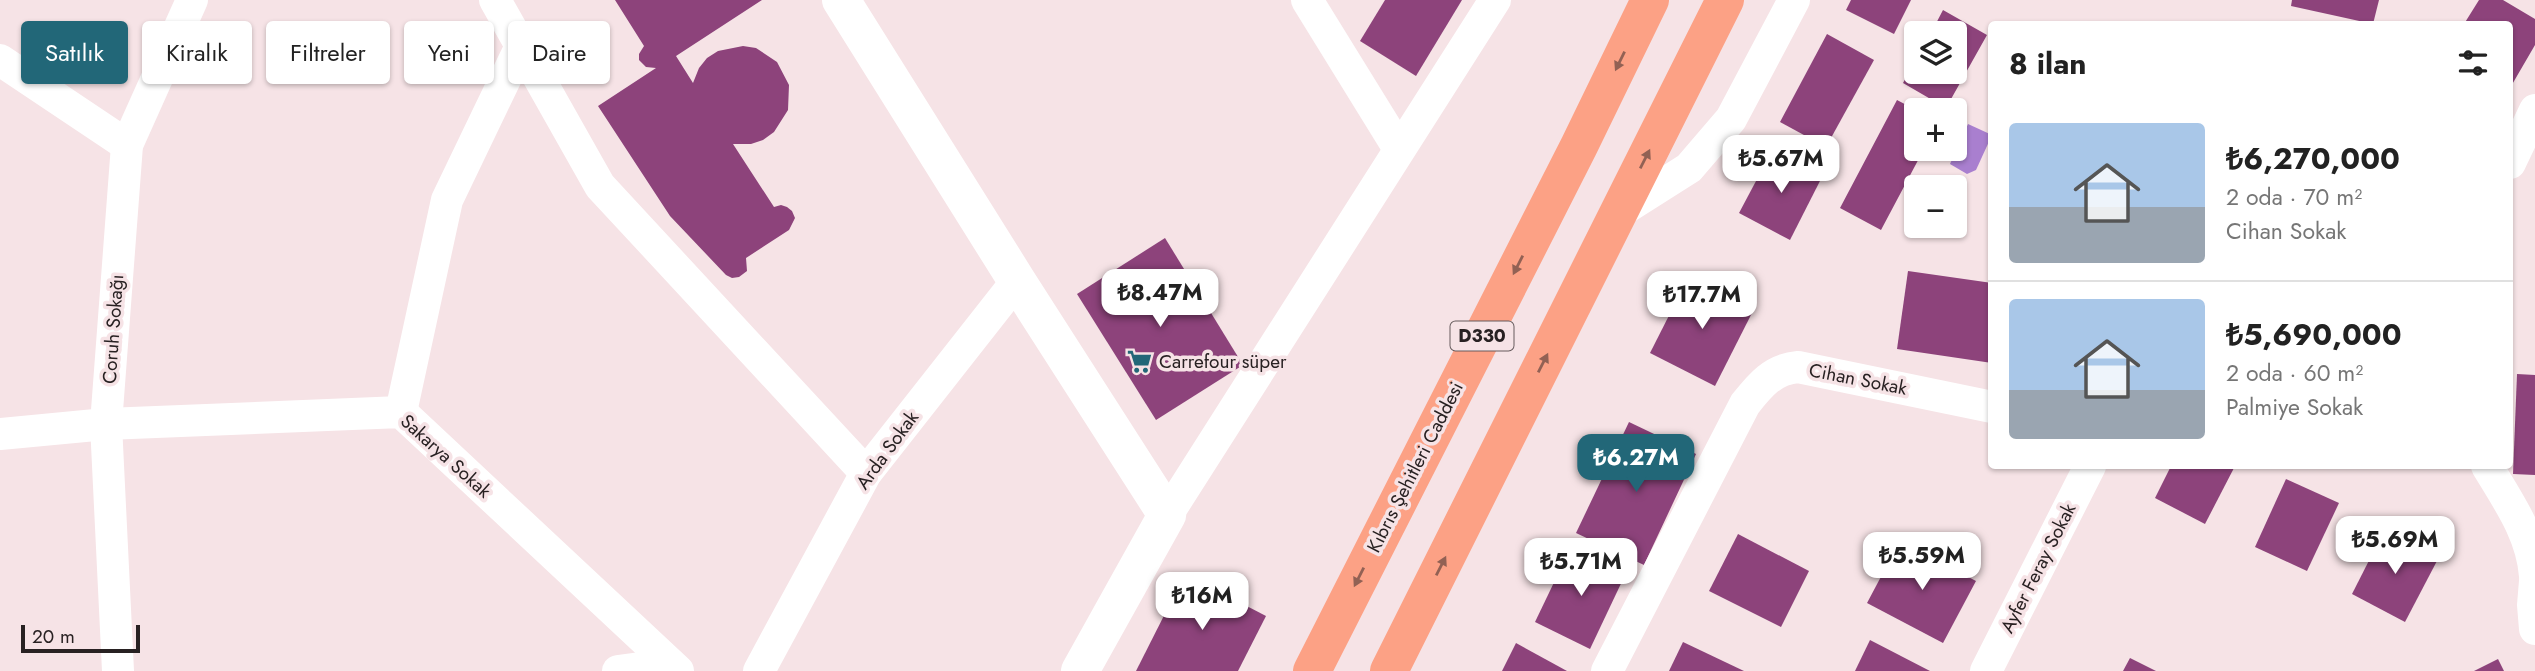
<!DOCTYPE html>
<html lang="tr">
<meta charset="utf-8">
<style>
body{margin:0;font-family:Jost,sans-serif;background:#f6f6f6;color:#222;height:100vh;display:flex;flex-direction:column;font-size:26px;white-space:nowrap}
*{box-sizing:border-box;margin:0}
p{font-size:23px;color:#767676}
.icon{flex:none;width:38px;height:38px;fill:none;stroke:currentColor;stroke-width:2;stroke-linecap:round;stroke-linejoin:round}
.map{position:relative;flex:1;overflow:hidden}
.details{position:absolute;left:1988px;top:21px;width:525px;height:448px;display:flex;flex-direction:column;background:#fff;border-radius:7px;box-shadow:0 2px 5px #0004}
.details>*{flex:none}
.top-card{position:absolute;left:21px;top:21px;width:665px;height:63px;display:flex;gap:14px}
.controls{position:absolute;left:1904px;top:21px;display:grid;gap:14px}
.controls a{display:grid;place-items:center;width:63px;height:63px;border-radius:7px;background:#fff;box-shadow:0 2px 5px #0004;font-size:35px}
.scale{position:absolute;left:21px;bottom:18px;width:119px;box-sizing:border-box;padding-left:7px;border:4px solid #282122;border-top:0;font-size:19px;line-height:24px;white-space:nowrap;color:#282122;-webkit-text-stroke:5px #f6e3e6;paint-order:stroke}
.price{position:absolute;translate:-50% -60px;padding:0 16px;border-radius:14px;background:#fff;color:#222;font-size:23px;line-height:46px;filter:drop-shadow(0 2px 4px #0008)}
.price::after{content:'';position:absolute;left:50%;top:42px;width:21px;height:16px;margin-left:-10px;background:inherit;clip-path:polygon(0 0,100% 0,50% 100%)}
.price.on{background:#226778;color:#fff}
ul{padding:0;list-style:none}
li{display:flex;align-items:center;gap:21px;height:175px;padding:0 21px}
li+li{border-top:2px solid #e0e0e0}
li span{display:grid;place-items:center;flex:none;width:196px;height:140px;border-radius:7px;color:#555}
li>.icon{margin-inline-start:auto}
span .icon{width:84px;height:84px;fill:#fffc;stroke-width:1}
li b{font-size:30px}
h2{display:flex;justify-content:space-between;align-items:center;height:84px;padding:0 21px;font-size:30px}
.pill{padding:0 24px;border-radius:7px;background:#fff;box-shadow:0 2px 5px #0004;font-size:24px;line-height:63px}
.pill.on{background:#226778;color:#fff}
.map>svg:first-child{display:block}
.water{fill:#a97fcf}
.building{fill:#8d437b}
.lines{fill:none;stroke-linecap:round;stroke-linejoin:round}
.street{stroke:#fff;stroke-width:32}
.secondary{stroke:#fff;stroke-width:38}
.highway{stroke:#fca185;stroke-width:38}
.oneway{fill:#926154}
.labels{text-anchor:middle;dominant-baseline:central;stroke-width:7;stroke-linejoin:round;paint-order:stroke}
.shield{fill:#f6e3e6;stroke:#665b5d;stroke-width:2}
.shield-label{font-size:18px;font-weight:bold;fill:#282122}
.street-label{font-size:19px;fill:#282122;stroke:#f6e3e6}
.poi-label{font-size:19px;fill:#282122;stroke:#f6e3e6;text-anchor:start}
</style>
<div class="map">
<svg width="2535" height="671" viewBox="0 0 2535 671">
<rect width="100%" height="100%" fill="#f6e3e6"/>
<path class="water" d="M 1968,124 L 1992,135 L 1976,170 L 1967,174 L 1950,164 Z"/>
<g class="building">
<path d="M 615,0 L 762,0 L 676,56 L 693,83 L 699,68 L 707,58 L 718,51 L 743,46 L 756,48 L 777,62 L 789,85 L 788,110 L 774,132 L 763,140 L 751,144 L 733,144 L 774,207 L 781,205 L 787,207 L 792,211 L 795,218 L 789,230 L 746,258 L 747,271 L 739,277 L 732,278 L 726,275 L 670,216 L 598,106 L 656,68 L 646,67 L 639,60 L 639,54 L 644,46 Z"/>
<path d="M 1385,0 L 1462,0 L 1416,76 L 1360,41 Z"/>
<path d="M 1851,0 L 1911,0 L 1894,34 L 1846,10 Z"/>
<path d="M 2292,0 L 2379,0 L 2373,24 L 2291,6 Z"/>
<path d="M 2479,0 L 2503,0 L 2535,19 L 2535,45 L 2510,88 L 2510,24 L 2464,24 Z"/>
<path d="M 1943,10 L 1987,35 L 1946,108 L 1903,83 L 1916,59 L 1916,72 L 1955,72 L 1955,33 L 1931,33 Z"/>
<path d="M 1827,34 L 1874,60 L 1826,147 L 1780,122 Z"/>
<path d="M 1897,100 L 1916,110 L 1916,149 L 1924,149 L 1881,230 L 1840,208 Z"/>
<path d="M 1772,151 L 1822,177 L 1790,240 L 1739,213 Z"/>
<path d="M 1165,238 L 1243,365 L 1156,420 L 1077,294 Z"/>
<path d="M 1908,271 L 1992,283 L 1992,363 L 1897,349 Z"/>
<path d="M 1689,276 L 1754,309 L 1715,386 L 1650,353 Z"/>
<path d="M 2517,374 L 2535,375 L 2535,475 L 2513,474 Z"/>
<path d="M 1629,422 L 1696,454 L 1644,565 L 1576,533 Z"/>
<path d="M 2171,466 L 2235,466 L 2205,524 L 2155,498 Z"/>
<path d="M 2286,479 L 2339,503 L 2307,571 L 2255,547 Z"/>
<path d="M 2384,531 L 2438,559 L 2405,622 L 2352,594 Z"/>
<path d="M 1738,534 L 1809,571 L 1781,627 L 1709,591 Z"/>
<path d="M 1900,541 L 1976,581 L 1943,643 L 1867,603 Z"/>
<path d="M 1571,547 L 1626,573 L 1590,649 L 1535,622 Z"/>
<path d="M 1185,574 L 1266,616 L 1238,671 L 1136,671 Z"/>
<path d="M 1870,640 L 1930,671 L 1855,671 Z"/>
<path d="M 1683,642 L 1744,671 L 1669,671 Z"/>
<path d="M 1516,643 L 1567,671 L 1502,671 Z"/>
<path d="M 2130,658 L 2156,671 L 2123,671 Z"/>
<path d="M 2498,659 L 2504,671 L 2474,671 Z"/>
</g>
<g class="lines">
<g class="street">
<path d="M 495,0 L 600,186 L 866,473"/>
<path d="M 1307,0 L 1399,149"/>
<path d="M 0,60 L 127,145"/>
<path d="M 2510,163 L 2535,110"/>
<path d="M 1618,213 L 1689,168 L 1731,119 L 1794,0"/>
<path d="M 401,412 L 447,200 L 521,46"/>
<path d="M 0,434 L 106,424 L 401,412 L 678,671"/>
<path d="M 2487,466 C 2508,501 2532,534 2535,576"/>
<path d="M 1167,515 L 1495,0"/>
<path d="M 2535,581 L 2533,605 L 2535,629"/>
<path d="M 118,671 L 106,424 L 127,145 L 192,0"/>
<path d="M 618,671 L 670,664"/>
<path d="M 759,671 L 866,473 L 1017,281"/>
<path d="M 1607,671 L 1745,404 C 1760,385 1773,369 1798,367 L 1992,407"/>
<path d="M 1986,671 L 2090,466"/>
</g>
<path class="secondary" d="M 841,0 L 1017,281 L 1167,515 L 1080,671"/>
<g class="highway">
<path d="M 1312,671 L 1579,146 L 1650,0"/>
<path d="M 1389,671 L 1725,0"/>
</g>
</g>
<defs><path id="oneway-solid" d="M-6-.8H1V-3.2L6.5 0L1 3.2V.8H-6Z" transform="scale(1.75)"/></defs>
<g class="oneway">
<use href="#oneway-solid" transform="translate(1620 61) rotate(116)"/>
<use href="#oneway-solid" transform="translate(1645 159) rotate(-63)"/>
<use href="#oneway-solid" transform="translate(1518 265) rotate(117)"/>
<use href="#oneway-solid" transform="translate(1543 363) rotate(-63)"/>
<use href="#oneway-solid" transform="translate(1441 566) rotate(-63)"/>
<use href="#oneway-solid" transform="translate(1359 577) rotate(117)"/>
</g>
<defs>
<symbol id="supermarket-bare" viewBox="-9 -9 18 18"><path d="M-6-5.5h2.5l.6 2H6L4.5 2H-2.5L-4.4-4H-6ZM-1.5 3.2a1.3 1.3 0 1 0 .1 0ZM3 3.2a1.3 1.3 0 1 0 .1 0Z" fill="#226778" stroke="#f6e3e6" stroke-width="2.5" paint-order="stroke"/></symbol>
</defs>
<g fill-rule="evenodd">
<use href="#supermarket-bare" x="1122" y="344" width="35" height="35"/>
</g>
<g class="labels">
<rect class="shield" x="1450.5" y="321.5" width="63" height="29" rx="5"/>
<g class="shield-label">
<text x="1482" y="336">D330</text>
</g>
<g class="street-label">
<text transform="translate(113 329) rotate(-86)">Coruh Sokağı</text>
<text transform="translate(1858 379) rotate(11)">Cihan Sokak</text>
<text transform="translate(887 450) rotate(-54)">Arda Sokak</text>
<text transform="translate(446 456) rotate(42)">Sakarya Sokak</text>
<text transform="translate(1415 467) rotate(-63)">Kıbrıs Şehitleri Caddesi</text>
<text transform="translate(2038 568) rotate(-63)">Ayfer Feray Sokak</text>
</g>
<g class="poi-label">
<text x="1159" y="361">Carrefour süper</text>
</g>
</g>
</svg>
<div class="controls">
<a><svg class="icon" aria-label="layers" viewBox="0 0 24 24"><path d="M12 4l9 5-9 5-9-5zM3 14l9 5 9-5"/></svg></a>
<a>+</a>
<a>−</a>
</div>
<div class="scale">20 m</div>
<b class="price" style="left:1781px;top:195px">₺5.67M</b>
<b class="price" style="left:1160px;top:329px">₺8.47M</b>
<b class="price" style="left:1702px;top:331px">₺17.7M</b>
<b class="price on" style="left:1636px;top:494px">₺6.27M</b>
<b class="price" style="left:2395px;top:576px">₺5.69M</b>
<b class="price" style="left:1922px;top:592px">₺5.59M</b>
<b class="price" style="left:1581px;top:598px">₺5.71M</b>
<b class="price" style="left:1202px;top:632px">₺16M</b>
<div class="top-card">
<a class="pill on">Satılık</a>
<a class="pill">Kiralık</a>
<a class="pill">Filtreler</a>
<a class="pill">Yeni</a>
<a class="pill">Daire</a>
</div>
<section class="details">
<h2>8 ilan<svg class="icon" aria-label="filters" viewBox="0 0 24 24"><path d="M4 7h16M4 17h16"/><circle cx="9" cy="7" r="2"/><circle cx="15" cy="17" r="2"/></svg></h2>
<ul>
<li><span style="background:linear-gradient(#a9c7e8 60%,#9aa5b1 0)"><svg class="icon" aria-label="home" viewBox="0 0 24 24"><path d="M3 11l9-7 9 7M6 9v11h12V9"/></svg></span><div><b>₺6,270,000</b><p>2 oda · 70 m²</p><p>Cihan Sokak</p></div></li>
<li><span style="background:linear-gradient(#a9c7e8 65%,#9aa5b1 0)"><svg class="icon" aria-label="home" viewBox="0 0 24 24"><path d="M3 11l9-7 9 7M6 9v11h12V9"/></svg></span><div><b>₺5,690,000</b><p>2 oda · 60 m²</p><p>Palmiye Sokak</p></div></li>
</ul>
</section>
</div>
